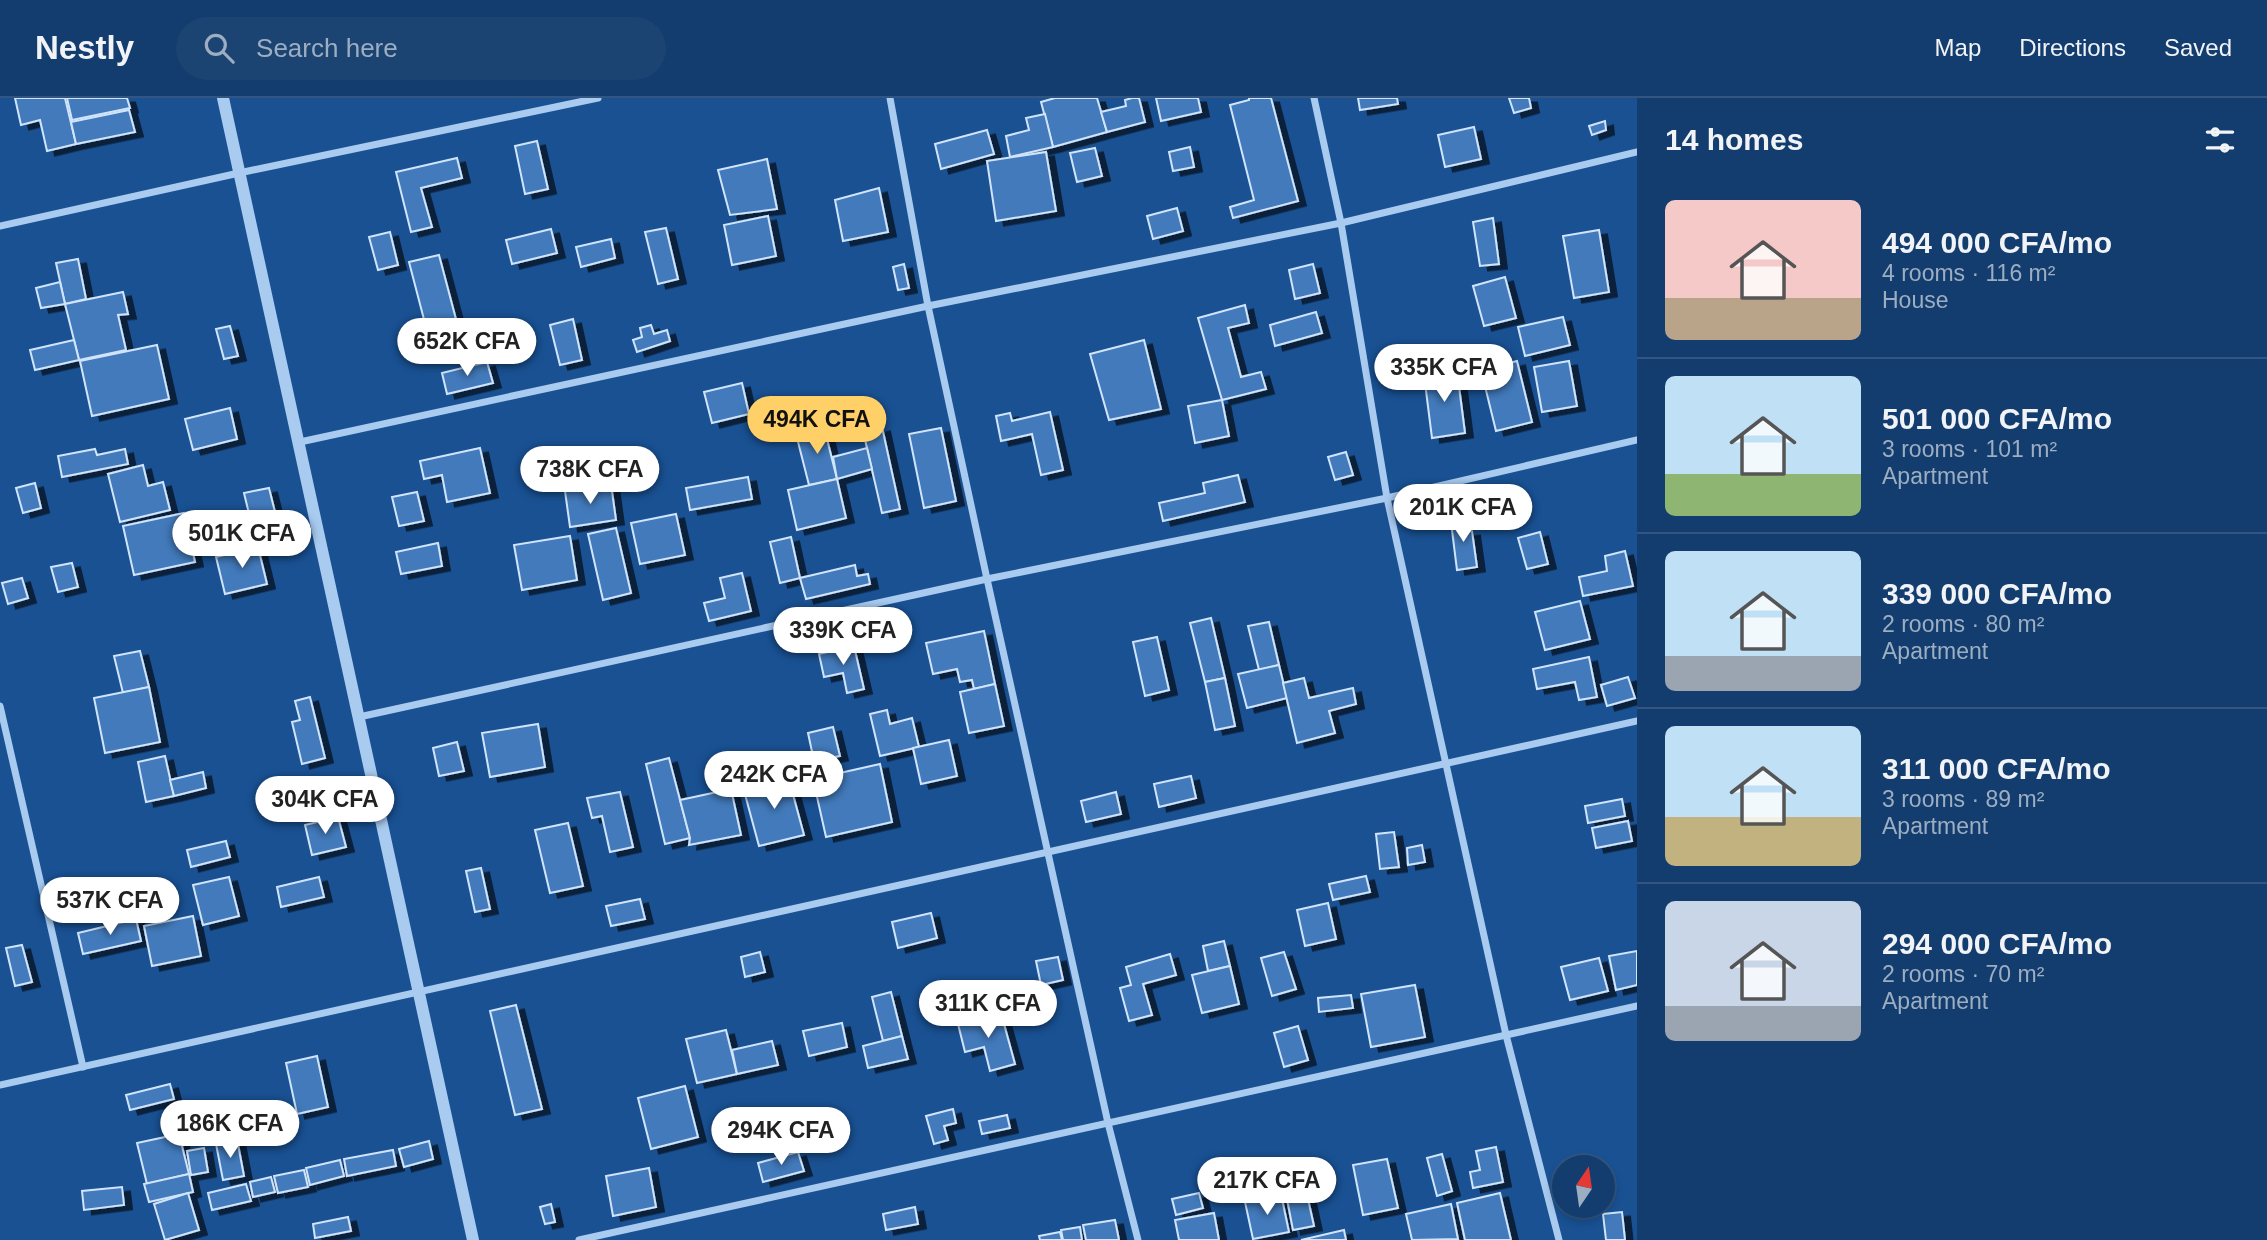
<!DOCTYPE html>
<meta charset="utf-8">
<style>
body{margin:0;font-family:Arial,sans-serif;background:#1c4473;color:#f1f3f6;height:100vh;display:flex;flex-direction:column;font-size:26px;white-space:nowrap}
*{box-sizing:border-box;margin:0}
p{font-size:23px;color:#9daec2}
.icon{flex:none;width:38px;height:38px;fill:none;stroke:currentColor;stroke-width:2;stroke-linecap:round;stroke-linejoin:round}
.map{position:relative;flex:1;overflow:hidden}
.sheet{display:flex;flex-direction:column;background:#133d6e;width:630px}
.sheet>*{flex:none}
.needle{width:46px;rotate:13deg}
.fabs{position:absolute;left:1552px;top:1057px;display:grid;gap:14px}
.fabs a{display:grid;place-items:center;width:63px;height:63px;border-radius:50%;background:#133d6e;box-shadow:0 4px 10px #0003,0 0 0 2px #325681;font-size:35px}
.price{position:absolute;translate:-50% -60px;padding:0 16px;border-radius:24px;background:#fff;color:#222;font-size:23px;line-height:46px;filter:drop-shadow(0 2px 4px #0008)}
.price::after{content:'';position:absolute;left:50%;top:42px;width:21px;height:16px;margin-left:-10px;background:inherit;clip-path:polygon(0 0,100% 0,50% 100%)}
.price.current{background:#ffd068;color:#111}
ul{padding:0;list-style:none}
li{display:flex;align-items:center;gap:21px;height:175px;padding:0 28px}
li+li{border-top:2px solid #325681}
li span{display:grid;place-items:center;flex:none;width:196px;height:140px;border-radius:10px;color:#555}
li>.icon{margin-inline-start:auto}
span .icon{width:84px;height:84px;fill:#fffc;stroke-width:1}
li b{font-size:30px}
h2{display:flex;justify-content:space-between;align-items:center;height:84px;padding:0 28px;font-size:30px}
header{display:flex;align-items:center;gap:42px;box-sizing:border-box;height:98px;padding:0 35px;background:#133d6e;border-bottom:2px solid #325681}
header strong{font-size:33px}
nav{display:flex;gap:38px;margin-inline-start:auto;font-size:24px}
.search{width:490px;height:63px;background:#1c4473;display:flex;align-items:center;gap:18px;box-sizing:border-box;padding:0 24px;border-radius:38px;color:#9daec2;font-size:26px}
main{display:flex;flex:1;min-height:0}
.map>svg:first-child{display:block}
.building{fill:#427abb;stroke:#d0e4fb;stroke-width:2;filter:url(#shadow)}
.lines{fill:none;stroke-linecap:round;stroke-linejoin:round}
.minor{stroke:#a9cbf0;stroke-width:7}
.tertiary{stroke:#a9cbf0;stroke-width:12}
</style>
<header>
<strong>Nestly</strong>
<div class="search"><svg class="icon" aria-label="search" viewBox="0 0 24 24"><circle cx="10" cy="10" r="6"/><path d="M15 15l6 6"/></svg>Search here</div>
<nav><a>Map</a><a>Directions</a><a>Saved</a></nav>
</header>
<main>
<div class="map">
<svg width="1637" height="1142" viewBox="0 0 1637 1142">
<defs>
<filter id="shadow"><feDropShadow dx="8" dy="4.5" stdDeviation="0" flood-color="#0009"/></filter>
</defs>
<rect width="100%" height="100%" fill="#195193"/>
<g class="building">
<path d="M 15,0 L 65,0 L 76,46 L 47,53 L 40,22 L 21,27 Z"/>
<path d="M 67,0 L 127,0 L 130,10 L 72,22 Z"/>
<path d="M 1055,0 L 1097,0 L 1107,34 L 1053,49 L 1041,4 Z"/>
<path d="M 1132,0 L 1139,0 L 1145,24 L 1107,34 L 1101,14 L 1126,8 L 1125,2 Z"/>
<path d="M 1156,0 L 1198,0 L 1201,14 L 1161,23 Z"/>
<path d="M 1249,0 L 1271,0 L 1298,103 L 1233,120 L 1230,109 L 1254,102 L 1230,7 L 1249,2 Z"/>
<path d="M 1358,0 L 1397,0 L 1398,6 L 1360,12 Z"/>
<path d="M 1509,0 L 1529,0 L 1531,10 L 1514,15 Z"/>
<path d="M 129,12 L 135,34 L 76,46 L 71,24 Z"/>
<path d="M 1045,16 L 1053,49 L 1010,59 L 1006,38 L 1029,32 L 1026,20 Z"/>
<path d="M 1605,23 L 1606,32 L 1592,37 L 1589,28 Z"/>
<path d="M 1474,29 L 1481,61 L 1445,69 L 1438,37 Z"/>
<path d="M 987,32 L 994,56 L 941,71 L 935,46 Z"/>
<path d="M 537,43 L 548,91 L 525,96 L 515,48 Z"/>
<path d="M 1190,49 L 1194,69 L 1173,73 L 1169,54 Z"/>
<path d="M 1095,50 L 1102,78 L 1077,84 L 1070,55 Z"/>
<path d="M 1046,54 L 1056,113 L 996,123 L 987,63 Z"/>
<path d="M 457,60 L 462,80 L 421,90 L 432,129 L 411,134 L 396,74 Z"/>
<path d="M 767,61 L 777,111 L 730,117 L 718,72 Z"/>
<path d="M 879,90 L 888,134 L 843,143 L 835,102 Z"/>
<path d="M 1177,110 L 1183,133 L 1153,141 L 1147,118 Z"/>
<path d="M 768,118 L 776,158 L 732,167 L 724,127 Z"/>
<path d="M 1493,120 L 1499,166 L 1480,168 L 1473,124 Z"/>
<path d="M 666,130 L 678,181 L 658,186 L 645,134 Z"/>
<path d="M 551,131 L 557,155 L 512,166 L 506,142 Z"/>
<path d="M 1599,132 L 1609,194 L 1574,200 L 1563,138 Z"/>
<path d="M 390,134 L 398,167 L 378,172 L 369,139 Z"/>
<path d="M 611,141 L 615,160 L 581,169 L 576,149 Z"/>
<path d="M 439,157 L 457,225 L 427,233 L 409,164 Z"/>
<path d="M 78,161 L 86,201 L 65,206 L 56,165 Z"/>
<path d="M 904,166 L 909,190 L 898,192 L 893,169 Z"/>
<path d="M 1313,166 L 1320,195 L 1295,201 L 1289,172 Z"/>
<path d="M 1505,179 L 1516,220 L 1484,228 L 1473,188 Z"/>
<path d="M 60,184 L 65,206 L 41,210 L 36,190 Z"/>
<path d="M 123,194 L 128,216 L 118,217 L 126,252 L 79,262 L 65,206 Z"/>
<path d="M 1245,207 L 1249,225 L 1228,230 L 1241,279 L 1261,274 L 1266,291 L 1222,302 L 1198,220 Z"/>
<path d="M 1316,214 L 1322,235 L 1275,248 L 1270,227 Z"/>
<path d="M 1563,219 L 1570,247 L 1525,258 L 1518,229 Z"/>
<path d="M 573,221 L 582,262 L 560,267 L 550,227 Z"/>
<path d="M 651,227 L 654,236 L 667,232 L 670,243 L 637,254 L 633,242 L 642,239 L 640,230 Z"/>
<path d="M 230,228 L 238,258 L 224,261 L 216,231 Z"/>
<path d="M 74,242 L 79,262 L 35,272 L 30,252 Z"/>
<path d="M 1144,242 L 1161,311 L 1109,322 L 1090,256 Z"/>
<path d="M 157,247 L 169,301 L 92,318 L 80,263 Z"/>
<path d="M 1517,263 L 1532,324 L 1496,333 L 1481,272 Z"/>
<path d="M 1569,263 L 1577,308 L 1542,314 L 1534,269 Z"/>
<path d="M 487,264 L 493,285 L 447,296 L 442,275 Z"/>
<path d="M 1457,273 L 1465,335 L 1432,340 L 1424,277 Z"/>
<path d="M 742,285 L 749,316 L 712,325 L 704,294 Z"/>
<path d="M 1222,302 L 1229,338 L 1195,345 L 1188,308 Z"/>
<path d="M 230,310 L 237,341 L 193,352 L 185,321 Z"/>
<path d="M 1050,314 L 1063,372 L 1041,377 L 1032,336 L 1001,343 L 996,318 L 1010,315 L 1012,323 Z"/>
<path d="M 824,329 L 837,381 L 809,387 L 796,336 Z"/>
<path d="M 882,329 L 900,411 L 882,415 L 863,333 Z"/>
<path d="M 941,330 L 956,403 L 924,410 L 909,336 Z"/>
<path d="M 480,350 L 490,395 L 447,404 L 442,377 L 424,381 L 420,363 Z"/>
<path d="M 867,350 L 872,371 L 837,381 L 833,359 Z"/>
<path d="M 95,351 L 97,357 L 125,351 L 128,366 L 62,379 L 58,358 Z"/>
<path d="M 1346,354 L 1353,377 L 1335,382 L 1328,359 Z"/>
<path d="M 143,367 L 148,388 L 163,384 L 170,412 L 120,424 L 108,376 Z"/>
<path d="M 1238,377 L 1245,404 L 1163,423 L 1159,405 L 1205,395 L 1203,385 Z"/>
<path d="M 748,379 L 752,401 L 690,412 L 686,390 Z"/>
<path d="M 837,381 L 846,420 L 797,432 L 788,392 Z"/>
<path d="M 35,385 L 41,410 L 23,415 L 16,390 Z"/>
<path d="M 611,386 L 616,422 L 570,429 L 565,393 Z"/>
<path d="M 269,390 L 276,418 L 251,424 L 244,395 Z"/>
<path d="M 417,394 L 424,423 L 399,428 L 392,399 Z"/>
<path d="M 1462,414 L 1464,434 L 1472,433 L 1477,469 L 1457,472 L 1450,416 Z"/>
<path d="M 184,415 L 195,464 L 134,477 L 123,428 Z"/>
<path d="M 676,416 L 685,457 L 640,466 L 631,425 Z"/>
<path d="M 616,430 L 631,495 L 603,502 L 588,436 Z"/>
<path d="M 1540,434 L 1548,466 L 1527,471 L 1518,440 Z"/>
<path d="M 570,438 L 577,482 L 522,492 L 514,447 Z"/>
<path d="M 791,439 L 800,480 L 780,485 L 770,444 Z"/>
<path d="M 438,445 L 442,468 L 401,476 L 396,454 Z"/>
<path d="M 258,449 L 267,486 L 225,496 L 216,459 Z"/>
<path d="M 1625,453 L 1633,488 L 1583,498 L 1579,479 L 1607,473 L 1605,458 Z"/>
<path d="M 72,465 L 78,489 L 58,494 L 51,469 Z"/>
<path d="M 855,467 L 857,478 L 868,476 L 870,486 L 806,501 L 800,480 Z"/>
<path d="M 742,475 L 751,513 L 709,523 L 704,505 L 725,500 L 720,480 Z"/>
<path d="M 22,480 L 28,500 L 8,506 L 2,485 Z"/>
<path d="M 1580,503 L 1590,541 L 1545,552 L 1535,514 Z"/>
<path d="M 1211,520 L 1225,580 L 1205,584 L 1190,525 Z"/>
<path d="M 1269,524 L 1279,567 L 1259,572 L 1248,528 Z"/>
<path d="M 984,533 L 995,586 L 974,591 L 972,582 L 960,584 L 957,571 L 933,576 L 926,545 Z"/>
<path d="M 1157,539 L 1169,592 L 1145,598 L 1133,544 Z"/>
<path d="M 854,548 L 864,591 L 847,595 L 843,575 L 824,579 L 819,556 Z"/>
<path d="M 140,553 L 149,589 L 123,595 L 114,558 Z"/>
<path d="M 1589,559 L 1597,599 L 1579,602 L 1575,584 L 1537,591 L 1533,571 Z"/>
<path d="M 1279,567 L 1287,600 L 1247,610 L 1238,576 Z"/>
<path d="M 1628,579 L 1635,600 L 1607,608 L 1601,587 Z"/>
<path d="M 1225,580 L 1235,628 L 1215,632 L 1205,584 Z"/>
<path d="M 1304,580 L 1309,600 L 1353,590 L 1356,606 L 1329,613 L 1335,635 L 1297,645 L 1283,585 Z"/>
<path d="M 995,586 L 1004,628 L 969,635 L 960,594 Z"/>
<path d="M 149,589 L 160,644 L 105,655 L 94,600 Z"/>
<path d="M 310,599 L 325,660 L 302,666 L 292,624 L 300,622 L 295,603 Z"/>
<path d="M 887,612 L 890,626 L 912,620 L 919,649 L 880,658 L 870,616 Z"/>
<path d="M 538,626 L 545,669 L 490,679 L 482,635 Z"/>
<path d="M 833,629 L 840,658 L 814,663 L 808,635 Z"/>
<path d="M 949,642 L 957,678 L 921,686 L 913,650 Z"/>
<path d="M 457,644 L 464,673 L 439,678 L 433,650 Z"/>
<path d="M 165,658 L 174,698 L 146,704 L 138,664 Z"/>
<path d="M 669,660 L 690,740 L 665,746 L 646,666 Z"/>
<path d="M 880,666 L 892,724 L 826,739 L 813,681 Z"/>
<path d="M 203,674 L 206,690 L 174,698 L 170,682 Z"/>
<path d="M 788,678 L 804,737 L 759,748 L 743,689 Z"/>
<path d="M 1191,678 L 1196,700 L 1159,709 L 1154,686 Z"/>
<path d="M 731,691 L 741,737 L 689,747 L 690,740 L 680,702 Z"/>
<path d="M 620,694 L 633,749 L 610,754 L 602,718 L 592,720 L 587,700 Z"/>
<path d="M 1116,694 L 1121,716 L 1086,724 L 1081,703 Z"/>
<path d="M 1622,701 L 1625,718 L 1588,725 L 1585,708 Z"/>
<path d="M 338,719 L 346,749 L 312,757 L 305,727 Z"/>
<path d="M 1628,723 L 1632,743 L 1596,750 L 1592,730 Z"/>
<path d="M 568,725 L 583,788 L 550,795 L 535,732 Z"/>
<path d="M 1394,734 L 1399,769 L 1380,771 L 1376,736 Z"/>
<path d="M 226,743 L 230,759 L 191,769 L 187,752 Z"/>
<path d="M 1422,747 L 1425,764 L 1408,767 L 1407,750 Z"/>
<path d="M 481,770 L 490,811 L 475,814 L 466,773 Z"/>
<path d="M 1366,778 L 1370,794 L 1333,802 L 1329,786 Z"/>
<path d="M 229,779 L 239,818 L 203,827 L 193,787 Z"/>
<path d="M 319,779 L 324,799 L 281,809 L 277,789 Z"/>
<path d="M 640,801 L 645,821 L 611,828 L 606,808 Z"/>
<path d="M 1328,805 L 1336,841 L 1305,848 L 1297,812 Z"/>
<path d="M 931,815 L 937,840 L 898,850 L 892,824 Z"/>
<path d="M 193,818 L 201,858 L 152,868 L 144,828 Z"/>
<path d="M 136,821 L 141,843 L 83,856 L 78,835 Z"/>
<path d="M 1224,843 L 1230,868 L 1208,873 L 1203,848 Z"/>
<path d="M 22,847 L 32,884 L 15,888 L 6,850 Z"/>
<path d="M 1637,853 L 1637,887 L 1616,892 L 1609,858 Z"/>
<path d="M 760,854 L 765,874 L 745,879 L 741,859 Z"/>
<path d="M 1284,854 L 1296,891 L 1272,898 L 1261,860 Z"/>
<path d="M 1170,856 L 1176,877 L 1143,886 L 1152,917 L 1129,923 L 1120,890 L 1131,887 L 1126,869 Z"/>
<path d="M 1058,859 L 1063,882 L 1041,887 L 1036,863 Z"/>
<path d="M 1599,860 L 1608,893 L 1570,902 L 1561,869 Z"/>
<path d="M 1230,868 L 1239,906 L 1202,915 L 1192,877 Z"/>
<path d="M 1041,887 L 1046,910 L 1030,914 L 1024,890 Z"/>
<path d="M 1415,887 L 1425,939 L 1371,949 L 1361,896 Z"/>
<path d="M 891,894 L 902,938 L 883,943 L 872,899 Z"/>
<path d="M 1351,897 L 1353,910 L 1319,914 L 1318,900 Z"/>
<path d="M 516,907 L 542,1011 L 515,1017 L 490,913 Z"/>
<path d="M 1001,915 L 1015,966 L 990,973 L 984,949 L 965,954 L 958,926 Z"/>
<path d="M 842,925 L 847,949 L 809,958 L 803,933 Z"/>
<path d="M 1298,928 L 1308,962 L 1284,969 L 1274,935 Z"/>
<path d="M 726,932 L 737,976 L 697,985 L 686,941 Z"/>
<path d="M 902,938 L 908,961 L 868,970 L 863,948 Z"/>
<path d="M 772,943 L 778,967 L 737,976 L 732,952 Z"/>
<path d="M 317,958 L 328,1009 L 297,1016 L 286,965 Z"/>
<path d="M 170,986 L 174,1001 L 130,1012 L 126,997 Z"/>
<path d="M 685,988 L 698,1039 L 651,1051 L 638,1000 Z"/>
<path d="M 953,1011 L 956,1025 L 944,1028 L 948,1042 L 934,1046 L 926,1018 Z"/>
<path d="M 1007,1017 L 1010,1030 L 982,1036 L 979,1023 Z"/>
<path d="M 179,1036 L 189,1076 L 147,1086 L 137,1045 Z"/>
<path d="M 237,1041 L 244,1078 L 223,1082 L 216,1046 Z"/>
<path d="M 429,1043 L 433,1061 L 404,1069 L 399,1051 Z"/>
<path d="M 1496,1049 L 1503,1084 L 1473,1090 L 1470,1074 L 1480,1072 L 1476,1053 Z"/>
<path d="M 204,1050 L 208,1074 L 191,1077 L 187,1053 Z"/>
<path d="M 393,1052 L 396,1068 L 347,1078 L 344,1061 Z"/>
<path d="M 798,1054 L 804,1073 L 763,1084 L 758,1065 Z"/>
<path d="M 1442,1056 L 1452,1093 L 1437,1098 L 1427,1060 Z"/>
<path d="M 1387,1061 L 1398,1110 L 1363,1117 L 1353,1067 Z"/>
<path d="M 340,1062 L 344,1078 L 310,1087 L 306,1070 Z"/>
<path d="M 649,1070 L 656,1109 L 613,1118 L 606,1078 Z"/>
<path d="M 304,1072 L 308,1089 L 278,1095 L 274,1078 Z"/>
<path d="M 189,1076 L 193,1094 L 149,1104 L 144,1086 Z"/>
<path d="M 271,1079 L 275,1094 L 253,1099 L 250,1084 Z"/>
<path d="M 246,1086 L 251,1103 L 212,1112 L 208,1095 Z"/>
<path d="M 122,1089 L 124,1107 L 84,1112 L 82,1093 Z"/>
<path d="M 1306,1092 L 1314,1128 L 1293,1132 L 1286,1096 Z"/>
<path d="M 188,1095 L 199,1132 L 165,1142 L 154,1106 Z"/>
<path d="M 1199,1095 L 1203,1110 L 1176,1117 L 1172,1101 Z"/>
<path d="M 1500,1095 L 1511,1142 L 1465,1142 L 1457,1105 Z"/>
<path d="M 1281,1096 L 1289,1134 L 1253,1141 L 1245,1104 Z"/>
<path d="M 551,1106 L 555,1124 L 545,1126 L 540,1109 Z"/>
<path d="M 1451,1106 L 1458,1141 L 1412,1142 L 1406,1116 Z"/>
<path d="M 915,1109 L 918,1126 L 886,1132 L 883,1116 Z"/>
<path d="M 1622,1114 L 1625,1142 L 1606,1142 L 1603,1116 Z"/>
<path d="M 1214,1115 L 1219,1142 L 1179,1142 L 1175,1122 Z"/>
<path d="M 348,1119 L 351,1133 L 315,1140 L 313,1126 Z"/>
<path d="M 1115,1122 L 1119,1142 L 1086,1142 L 1083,1127 Z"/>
<path d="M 1080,1129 L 1082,1142 L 1063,1142 L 1061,1132 Z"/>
<path d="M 1344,1132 L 1346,1142 L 1301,1142 Z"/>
<path d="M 1060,1134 L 1062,1142 L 1040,1142 L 1039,1138 Z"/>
</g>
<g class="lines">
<g class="minor">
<path d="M 890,0 L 928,208 L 987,481 L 1108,1025 L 1138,1142"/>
<path d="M 1314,0 L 1341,125 L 1387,400 L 1506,937 L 1559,1142"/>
<path d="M 0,128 L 239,75 L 598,0"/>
<path d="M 300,344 L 928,208 L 1341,125 L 1637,54"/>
<path d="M 0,608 L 83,969"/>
<path d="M 359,619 L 987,481 L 1387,400 L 1637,342"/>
<path d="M 0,987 L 1637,623"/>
<path d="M 579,1142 L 1637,908"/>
</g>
<path class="tertiary" d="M 223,0 L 473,1142"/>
</g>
</svg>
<div class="fabs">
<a><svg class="needle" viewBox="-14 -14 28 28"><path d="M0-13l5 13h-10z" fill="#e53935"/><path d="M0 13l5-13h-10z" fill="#9daec2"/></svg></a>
</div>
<b class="price" style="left:467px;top:280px">652K CFA</b>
<b class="price" style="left:1444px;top:306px">335K CFA</b>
<b class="price current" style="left:817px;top:358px">494K CFA</b>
<b class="price" style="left:590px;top:408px">738K CFA</b>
<b class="price" style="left:1463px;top:446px">201K CFA</b>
<b class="price" style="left:242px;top:472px">501K CFA</b>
<b class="price" style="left:843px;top:569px">339K CFA</b>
<b class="price" style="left:774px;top:713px">242K CFA</b>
<b class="price" style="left:325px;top:738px">304K CFA</b>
<b class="price" style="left:110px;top:839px">537K CFA</b>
<b class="price" style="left:988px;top:942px">311K CFA</b>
<b class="price" style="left:230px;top:1062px">186K CFA</b>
<b class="price" style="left:781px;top:1069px">294K CFA</b>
<b class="price" style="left:1267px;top:1119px">217K CFA</b>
</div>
<section class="sheet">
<h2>14 homes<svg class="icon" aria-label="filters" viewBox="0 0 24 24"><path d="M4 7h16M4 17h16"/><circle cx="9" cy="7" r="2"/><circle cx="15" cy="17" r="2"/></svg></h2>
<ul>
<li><span style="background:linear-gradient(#f6c9c9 70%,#b9a48a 0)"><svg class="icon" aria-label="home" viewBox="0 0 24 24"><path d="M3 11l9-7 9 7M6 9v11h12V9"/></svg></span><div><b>494 000 CFA/mo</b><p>4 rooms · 116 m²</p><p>House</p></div></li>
<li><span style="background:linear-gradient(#bfe0f5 70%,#8fb573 0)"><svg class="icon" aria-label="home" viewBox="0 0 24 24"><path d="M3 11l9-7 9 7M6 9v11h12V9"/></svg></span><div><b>501 000 CFA/mo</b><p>3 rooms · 101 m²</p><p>Apartment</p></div></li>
<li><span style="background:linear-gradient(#bfe0f5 75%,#9aa5b1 0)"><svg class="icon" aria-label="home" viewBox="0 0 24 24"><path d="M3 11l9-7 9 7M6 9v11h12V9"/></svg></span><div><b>339 000 CFA/mo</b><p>2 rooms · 80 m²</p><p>Apartment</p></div></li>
<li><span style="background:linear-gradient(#bfe0f5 65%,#c2b280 0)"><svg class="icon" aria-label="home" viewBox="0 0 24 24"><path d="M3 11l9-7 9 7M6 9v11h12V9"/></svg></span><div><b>311 000 CFA/mo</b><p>3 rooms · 89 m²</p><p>Apartment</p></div></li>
<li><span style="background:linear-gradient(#c9d6e8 75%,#9aa5b1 0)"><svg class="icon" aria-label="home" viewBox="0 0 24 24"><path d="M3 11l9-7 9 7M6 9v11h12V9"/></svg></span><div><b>294 000 CFA/mo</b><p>2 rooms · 70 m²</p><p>Apartment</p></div></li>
</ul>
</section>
</main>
